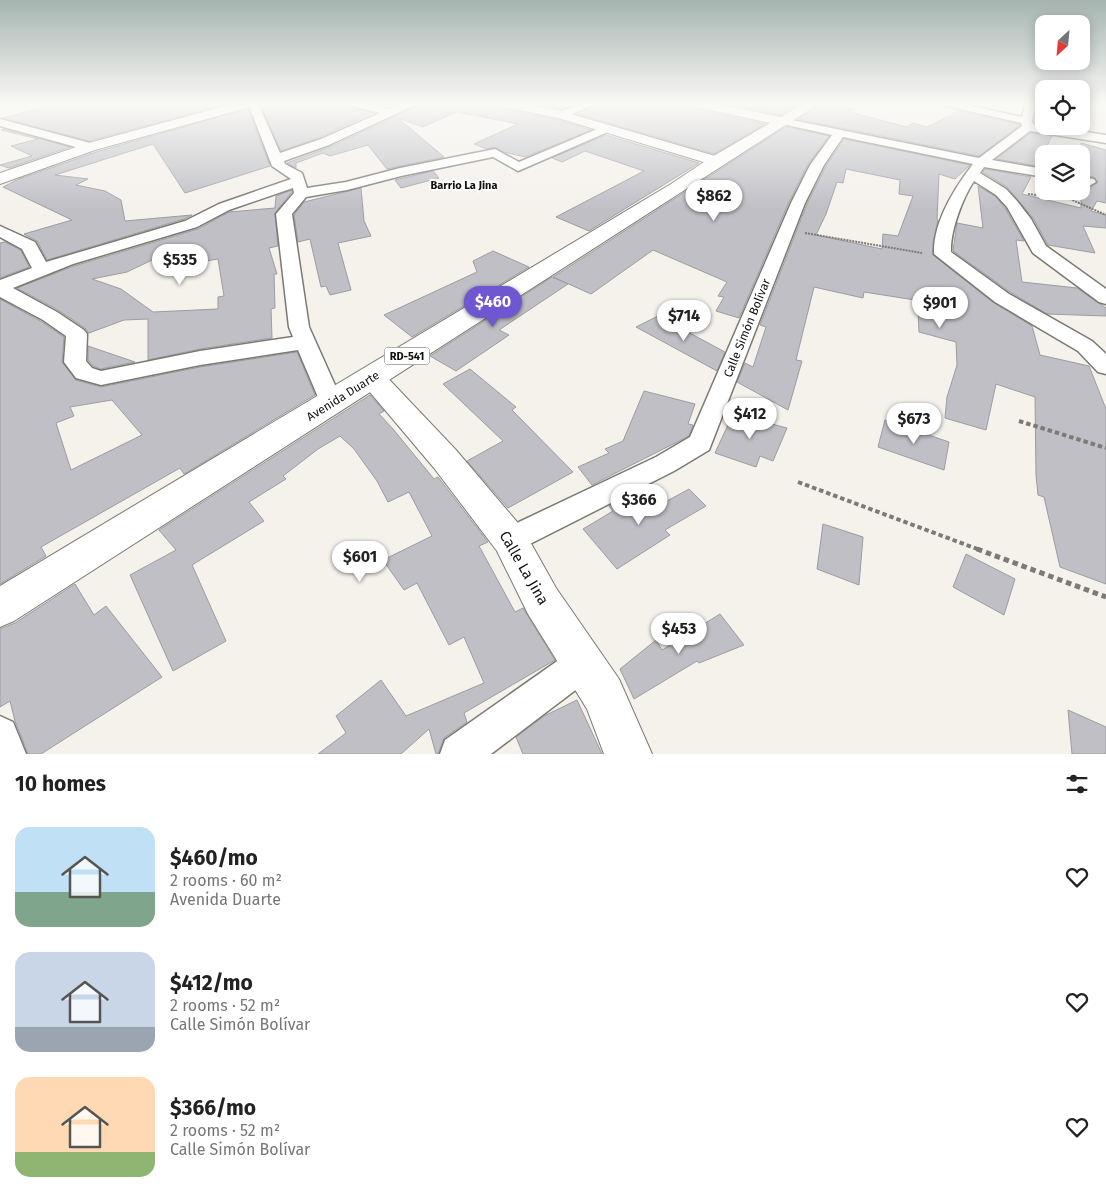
<!DOCTYPE html>
<meta charset="utf-8">
<style>
body{margin:0;font-family:"Fira Sans",sans-serif;background:#f2f2f2;color:#222;height:100vh;display:flex;flex-direction:column;font-size:19px;white-space:nowrap}
*{box-sizing:border-box;margin:0}
p{font-size:16px;color:#767676}
.icon{flex:none;width:28px;height:28px;fill:none;stroke:currentColor;stroke-width:2;stroke-linecap:round;stroke-linejoin:round}
.map{position:relative;height:754px;overflow:hidden}
.details{display:flex;flex-direction:column;background:#fff;flex:1}
.details>*{flex:none}
.needle{width:32px;rotate:206deg}
.controls{position:absolute;left:1035px;top:15px;display:grid;gap:10px}
.controls a{display:grid;place-items:center;width:55px;height:55px;border-radius:10px;background:#fff;box-shadow:0 2px 12px #0003;font-size:25px}
.price{position:absolute;translate:-50% -42px;padding:0 11px;border-radius:18px;background:#fff;color:#222;font-size:16px;line-height:32px;filter:drop-shadow(0 1px 2px #0008)}
.price::after{content:'';position:absolute;left:50%;top:30px;width:15px;height:11px;margin-left:-8px;background:inherit;clip-path:polygon(0 0,100% 0,50% 100%)}
.price.selected{background:#6f57d1;color:#fff}
ul{padding:0;list-style:none}
li{display:flex;align-items:center;gap:15px;height:125px;padding:0 15px}
li span{display:grid;place-items:center;flex:none;width:140px;height:100px;border-radius:15px;color:#555}
li>.icon{margin-inline-start:auto}
span .icon{width:60px;height:60px;fill:#fffc;stroke-width:1}
li b{font-size:21px}
h2{display:flex;justify-content:space-between;align-items:center;height:60px;padding:0 15px;font-size:21px}
.map>svg:first-child{display:block}
.building{fill:#c0bfc6;stroke:#9c9ca2;fill-rule:evenodd}
.lines{fill:none;stroke-linecap:round;stroke-linejoin:round}
.street-casing{stroke:#7c7973;stroke-width:3}
.secondary-casing{stroke:#7c7973;stroke-width:2}
.primary-casing{stroke:#7c7973;stroke-width:2}
.path-far2{stroke:#7d7a76;stroke-width:2;stroke-dasharray:2 1;stroke-linecap:butt}
.path-far1{stroke:#7d7a76;stroke-width:4;stroke-dasharray:4.5 3;stroke-linecap:butt}
.path{stroke:#7d7a76;stroke-width:5;stroke-dasharray:5.5 4;stroke-linecap:butt}
.street{fill:#fff;fill-rule:evenodd}
.secondary{fill:#fff;fill-rule:evenodd}
.primary{fill:#fff;fill-rule:evenodd}
.labels{text-anchor:middle;dominant-baseline:central;stroke-width:4;stroke-linejoin:round;paint-order:stroke}
.far-neighbourhood-label{font-size:11px;font-weight:bold;fill:#100f0d;stroke:#fff}
.shield{fill:#fff;stroke:#585756;stroke-width:1}
.shield-label{font-size:11px;font-weight:bold;fill:#100f0d}
.street-label{font-size:12px;fill:#100f0d;stroke:#fff}
.near-street-label{font-size:15px;fill:#100f0d;stroke:#fff}
</style>
<div class="map">
<svg width="1106" height="754" viewBox="0 0 1106 754">
<rect width="100%" height="100%" fill="#f5f1eb"/>
<g class="building">
<path d="M 60,103 L 82,103 L 90,105 L 107,103 L 231,103 L 89,141 L 3,118 Z"/>
<path d="M 260,103 L 345,103 L 348,107 L 374,113 L 320,137 L 281,151 Z"/>
<path d="M 418,103 L 495,103 L 499,108 L 558,120 L 591,130 L 525,157 L 504,152 L 496,147 L 487,149 L 474,144 L 518,124 L 458,112 L 458,111 L 423,127 L 398,118 L 444,157 L 387,169 L 368,145 L 330,156 L 323,153 L 296,163 L 296,168 L 287,163 L 330,147 L 416,107 Z"/>
<path d="M 528,103 L 580,103 L 562,109 Z"/>
<path d="M 599,103 L 687,103 L 690,108 L 765,124 L 714,154 L 577,114 Z"/>
<path d="M 720,103 L 801,103 L 781,115 Z"/>
<path d="M 822,103 L 855,109 L 849,112 L 907,127 L 913,123 L 927,127 L 959,111 L 1020,125 L 979,156 L 798,119 Z"/>
<path d="M 248,109 L 270,166 L 185,193 L 153,144 L 55,175 L 88,179 L 76,185 L 105,191 L 121,200 L 125,221 L 192,215 L 184,219 L 47,260 L 37,241 L 24,234 L 72,220 L 3,187 L 19,179 L 96,152 Z"/>
<path d="M 786,127 L 829,136 L 808,164 L 789,202 L 739,318 L 716,311 L 724,297 L 718,296 L 727,282 L 653,250 L 591,294 L 553,277 Z"/>
<path d="M 4,129 L 70,147 L 9,168 L 0,165 L 32,156 L 11,146 L 38,139 L 1,130 Z"/>
<path d="M 1030,133 L 1052,136 L 1037,166 L 997,159 Z"/>
<path d="M 606,135 L 699,163 L 589,231 L 556,217 L 644,171 L 585,151 L 562,162 L 552,158 Z"/>
<path d="M 844,139 L 970,165 L 955,179 L 939,174 L 937,219 L 938,220 L 933,242 L 933,255 L 994,303 L 1032,326 L 1040,355 L 1089,366 L 1106,409 L 1106,584 L 1060,567 L 1044,497 L 1038,495 L 1036,475 L 1035,397 L 996,384 L 986,430 L 945,418 L 947,397 L 957,365 L 956,342 L 919,332 L 918,310 L 914,309 L 915,300 L 864,292 L 863,298 L 814,287 L 796,360 L 802,361 L 788,410 L 737,382 L 745,363 L 753,367 L 766,327 L 760,325 L 807,204 L 826,166 ZM 846,169 L 900,180 L 899,194 L 913,196 L 898,236 L 883,234 L 882,249 L 816,235 L 826,214 L 837,182 L 843,183 Z"/>
<path d="M 1081,143 L 1106,150 L 1106,203 L 1097,201 L 1091,211 L 1106,215 L 1106,228 L 1083,226 L 1095,253 L 1048,245 L 1033,218 L 1018,200 L 1007,187 L 983,172 L 985,169 L 1031,177 L 1022,194 L 1081,208 L 1081,187 L 1090,188 L 1098,182 L 1094,177 L 1081,175 Z"/>
<path d="M 433,171 L 439,178 L 401,188 L 395,180 Z"/>
<path d="M 978,186 L 995,196 L 1005,208 L 1024,241 L 1016,240 L 1022,282 L 1077,288 L 1106,308 L 1106,316 L 1047,314 L 1010,292 L 953,251 L 957,223 L 983,228 Z"/>
<path d="M 361,188 L 364,221 L 371,236 L 338,243 L 351,290 L 330,295 L 326,286 L 321,287 L 310,239 L 298,242 L 294,215 L 304,202 Z"/>
<path d="M 292,190 L 292,192 L 275,213 L 278,246 L 269,248 L 277,274 L 274,274 L 275,308 L 271,309 L 272,338 L 200,349 L 148,360 L 148,319 L 124,320 L 89,333 L 85,328 L 58,310 L 17,288 L 74,266 L 198,229 L 229,212 L 275,208 L 276,196 ZM 173,250 L 172,263 L 199,258 L 200,262 L 218,259 L 224,296 L 218,297 L 218,309 L 153,312 L 121,289 L 92,279 L 127,272 Z"/>
<path d="M 5,242 L 21,250 L 29,267 L 0,278 L 0,243 Z"/>
<path d="M 493,251 L 529,267 L 412,337 L 384,315 L 477,272 L 473,261 Z"/>
<path d="M 552,277 L 568,284 L 499,330 L 509,335 L 456,371 L 430,356 Z"/>
<path d="M 0,299 L 42,322 L 64,337 L 62,362 L 76,380 L 101,387 L 200,367 L 297,352 L 315,395 L 184,474 L 180,468 L 41,547 L 46,556 L 0,584 ZM 112,400 L 142,435 L 71,470 L 56,423 L 74,416 L 70,407 Z"/>
<path d="M 658,316 L 725,352 L 717,371 L 636,327 Z"/>
<path d="M 88,346 L 135,362 L 101,369 L 93,366 L 88,360 Z"/>
<path d="M 470,369 L 516,407 L 512,410 L 573,472 L 508,508 L 467,461 L 503,441 L 443,384 Z"/>
<path d="M 644,391 L 695,404 L 688,424 L 693,425 L 689,436 L 592,485 L 578,467 L 609,453 L 605,449 L 623,441 Z"/>
<path d="M 370,395 L 384,411 L 379,414 L 393,429 L 434,479 L 438,477 L 488,542 L 479,546 L 515,612 L 523,608 L 555,660 L 464,713 L 467,722 L 444,738 L 438,754 L 436,754 L 429,729 L 401,754 L 318,754 L 346,733 L 336,716 L 381,680 L 406,716 L 484,683 L 464,637 L 449,645 L 417,583 L 404,590 L 383,560 L 432,536 L 409,492 L 388,502 L 377,481 L 354,449 L 340,436 L 318,449 L 283,476 L 286,479 L 249,502 L 264,521 L 192,565 L 226,641 L 173,671 L 130,575 L 176,550 L 159,530 Z"/>
<path d="M 733,414 L 787,428 L 773,461 L 760,456 L 756,467 L 715,453 Z"/>
<path d="M 885,420 L 949,442 L 944,470 L 878,447 Z"/>
<path d="M 689,489 L 706,506 L 665,530 L 670,535 L 617,569 L 583,529 L 613,511 L 609,506 L 631,495 L 647,512 Z"/>
<path d="M 823,524 L 863,537 L 859,585 L 817,569 Z"/>
<path d="M 966,554 L 1015,579 L 1004,615 L 953,587 Z"/>
<path d="M 75,584 L 94,615 L 106,606 L 162,677 L 41,754 L 28,754 L 15,721 L 10,701 L 0,707 L 0,629 L 15,623 Z"/>
<path d="M 720,614 L 744,645 L 699,663 L 697,661 L 634,699 L 620,669 L 656,640 L 662,650 Z"/>
<path d="M 577,700 L 602,754 L 523,754 L 516,737 L 544,716 Z"/>
<path d="M 1068,710 L 1106,727 L 1106,754 L 1072,754 Z"/>
</g>
<g class="lines">
<defs>
<g id="street">
<path d="M 248,103 L 258,103 L 280,153 L 321,139 L 380,113 L 348,105 L 347,103 L 364,103 L 390,109 L 403,103 L 416,103 L 415,105 L 329,145 L 284,161 L 285,164 L 302,173 L 307,188 L 346,182 L 400,168 L 495,149 L 519,162 L 602,127 L 610,127 L 612,129 L 610,131 L 518,171 L 493,157 L 401,176 L 347,190 L 306,197 L 292,214 L 309,327 L 343,403 L 339,409 L 331,411 L 323,409 L 298,350 L 200,365 L 101,385 L 76,378 L 64,362 L 66,336 L 43,320 L 0,297 L 0,280 L 32,268 L 22,249 L 0,237 L 0,226 L 35,242 L 46,262 L 185,221 L 219,204 L 291,179 L 272,166 ZM 293,188 L 294,193 L 276,214 L 289,327 L 293,337 L 200,351 L 101,371 L 92,368 L 86,361 L 87,334 L 84,330 L 57,312 L 13,288 L 73,264 L 197,227 L 229,210 Z"/>
<path d="M 584,103 L 597,103 L 565,117 L 557,117 L 555,115 L 557,113 Z"/>
<path d="M 941,103 L 958,103 L 1022,117 L 1026,103 L 1036,103 L 1032,121 L 1033,124 L 1106,135 L 1106,143 L 1030,131 L 992,160 L 1044,169 L 1044,177 L 984,167 L 980,173 L 1006,189 L 1017,201 L 1031,219 L 1046,246 L 1106,289 L 1106,304 L 1099,302 L 1033,253 L 1007,207 L 996,195 L 974,181 C 962,199 950,232 951,252 L 1009,294 L 1092,341 L 1106,354 L 1106,374 L 1098,372 L 1078,351 L 995,302 L 934,254 C 933,222 954,189 973,164 L 843,137 L 824,165 L 805,203 L 709,450 L 674,471 L 520,549 L 510,553 L 500,549 L 495,540 L 500,531 L 656,457 L 690,437 L 791,203 L 810,165 L 832,135 L 778,123 L 776,121 L 778,119 L 782,118 L 979,158 L 1022,126 L 1021,123 L 942,105 Z"/>
<path d="M 0,119 L 94,144 L 96,147 L 90,151 L 0,126 Z"/>
<path d="M 1081,177 L 1094,179 L 1096,182 L 1089,186 L 1081,185 Z"/>
<path d="M 582,647 L 594,652 L 599,664 L 594,676 L 491,754 L 440,754 L 445,740 L 570,652 Z"/>
<path d="M 0,716 L 13,722 L 26,754 L 0,754 Z"/>
</g>
<g id="secondary">
<path d="M 236,103 L 256,103 L 254,106 L 95,150 L 0,184 L 0,173 L 85,144 Z"/>
<path d="M 497,103 L 521,103 L 561,111 L 722,158 L 724,161 L 722,164 L 710,164 L 558,118 L 499,106 Z"/>
<path d="M 689,103 L 711,103 L 713,105 L 706,109 L 690,106 Z"/>
<path d="M 372,369 L 382,372 L 456,450 L 523,529 L 556,588 L 619,679 L 652,754 L 604,754 L 587,709 L 528,614 L 497,551 L 434,468 L 358,378 L 362,372 Z"/>
</g>
<path id="primary" d="M 701,103 L 713,103 L 781,117 L 804,103 L 820,103 L 14,621 L 0,627 L 0,586 L 671,184 L 710,158 L 770,123 L 701,108 L 699,105 Z"/>
</defs>
<use href="#street" class="street-casing"/>
<use href="#secondary" class="secondary-casing"/>
<use href="#primary" class="primary-casing"/>
<g class="path-far2">
<path d="M 1028,194 L 1070,199 L 1106,215"/>
<path d="M 805,233 L 922,253"/>
</g>
<g class="path-far1">
<path d="M 1019,421 L 1106,448"/>
<path d="M 798,482 L 980,550"/>
</g>
<path class="path" d="M 977,549 L 1106,597"/>
<use href="#street" class="street"/>
<use href="#secondary" class="secondary"/>
<use href="#primary" class="primary"/>
</g>
<linearGradient id="sky" x2="0" y2="1"><stop stop-color="#a5b4b0"/><stop offset="0.5" stop-color="#faf9f6"/><stop offset="1" stop-color="#faf9f6" stop-opacity="0"/></linearGradient>
<rect width="1106" height="208" fill="url(#sky)"/>
<g class="labels">
<g class="far-neighbourhood-label">
<text x="464" y="185">Barrio La Jina</text>
</g>
<rect class="shield" x="384.5" y="347.5" width="45" height="17" rx="4"/>
<g class="shield-label">
<text x="407" y="356">RD-541</text>
</g>
<g class="street-label">
<text transform="translate(747 328) rotate(-68)">Calle Simón Bolívar</text>
<text transform="translate(343 396) rotate(-32)">Avenida Duarte</text>
</g>
<g class="near-street-label">
<text transform="translate(524 568) rotate(60)">Calle La Jina</text>
</g>
</g>
</svg>
<div class="controls">
<a><svg class="needle" viewBox="-14 -14 28 28"><path d="M0-13l5 13h-10z" fill="#e53935"/><path d="M0 13l5-13h-10z" fill="#767676"/></svg></a>
<a><svg class="icon" aria-label="locate" viewBox="0 0 24 24"><circle cx="12" cy="12" r="6"/><path d="M12 2v4M12 18v4M2 12h4M18 12h4"/></svg></a>
<a><svg class="icon" aria-label="layers" viewBox="0 0 24 24"><path d="M12 4l9 5-9 5-9-5zM3 14l9 5 9-5"/></svg></a>
</div>
<b class="price" style="left:714px;top:222px">$862</b>
<b class="price" style="left:180px;top:286px">$535</b>
<b class="price selected" style="left:493px;top:328px">$460</b>
<b class="price" style="left:940px;top:329px">$901</b>
<b class="price" style="left:684px;top:342px">$714</b>
<b class="price" style="left:750px;top:440px">$412</b>
<b class="price" style="left:914px;top:445px">$673</b>
<b class="price" style="left:639px;top:526px">$366</b>
<b class="price" style="left:360px;top:583px">$601</b>
<b class="price" style="left:679px;top:655px">$453</b>
</div>
<section class="details">
<h2>10 homes<svg class="icon" aria-label="filters" viewBox="0 0 24 24"><path d="M4 7h16M4 17h16"/><circle cx="9" cy="7" r="2"/><circle cx="15" cy="17" r="2"/></svg></h2>
<ul>
<li><span style="background:linear-gradient(#bfe0f5 65%,#7fa58c 0)"><svg class="icon" aria-label="home" viewBox="0 0 24 24"><path d="M3 11l9-7 9 7M6 9v11h12V9"/></svg></span><div><b>$460/mo</b><p>2 rooms · 60 m²</p><p>Avenida Duarte</p></div><svg class="icon" aria-label="heart" viewBox="0 0 24 24"><path d="M12 20l-8-8c-3-5 5-10 8-4 3-6 11-1 8 4z"/></svg></li>
<li><span style="background:linear-gradient(#c9d6e8 75%,#9aa5b1 0)"><svg class="icon" aria-label="home" viewBox="0 0 24 24"><path d="M3 11l9-7 9 7M6 9v11h12V9"/></svg></span><div><b>$412/mo</b><p>2 rooms · 52 m²</p><p>Calle Simón Bolívar</p></div><svg class="icon" aria-label="heart" viewBox="0 0 24 24"><path d="M12 20l-8-8c-3-5 5-10 8-4 3-6 11-1 8 4z"/></svg></li>
<li><span style="background:linear-gradient(#ffd9b3 75%,#8fb573 0)"><svg class="icon" aria-label="home" viewBox="0 0 24 24"><path d="M3 11l9-7 9 7M6 9v11h12V9"/></svg></span><div><b>$366/mo</b><p>2 rooms · 52 m²</p><p>Calle Simón Bolívar</p></div><svg class="icon" aria-label="heart" viewBox="0 0 24 24"><path d="M12 20l-8-8c-3-5 5-10 8-4 3-6 11-1 8 4z"/></svg></li>
</ul>
</section>
